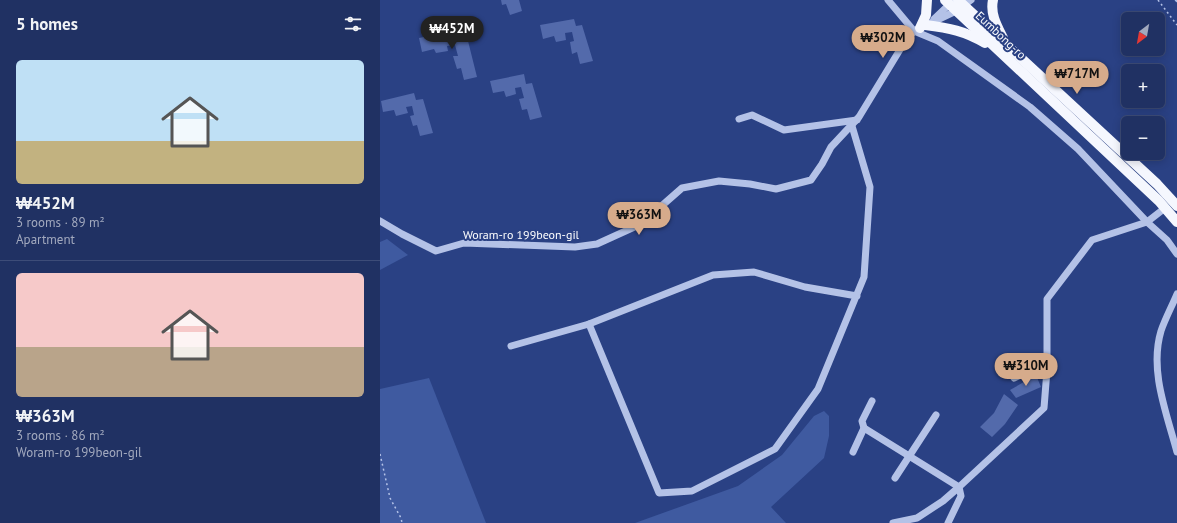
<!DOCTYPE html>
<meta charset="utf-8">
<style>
body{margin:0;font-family:"PT Sans",sans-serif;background:#2d3d6c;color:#f1f3f6;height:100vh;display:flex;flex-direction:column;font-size:15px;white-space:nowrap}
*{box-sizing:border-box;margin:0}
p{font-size:13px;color:#a2a9be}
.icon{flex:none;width:22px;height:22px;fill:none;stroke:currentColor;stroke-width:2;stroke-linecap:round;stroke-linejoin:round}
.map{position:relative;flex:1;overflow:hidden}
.details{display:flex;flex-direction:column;background:#203163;width:380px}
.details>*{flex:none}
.needle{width:26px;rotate:211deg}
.controls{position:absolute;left:741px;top:12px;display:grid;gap:8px}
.controls a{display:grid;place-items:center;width:44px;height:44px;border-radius:6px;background:#203163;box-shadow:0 2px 10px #0003,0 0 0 1px #3d4c78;font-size:20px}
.price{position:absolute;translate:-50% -34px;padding:0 9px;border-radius:14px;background:#d6ab8b;color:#111;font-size:13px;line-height:26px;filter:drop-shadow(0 1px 2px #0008)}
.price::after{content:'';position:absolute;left:50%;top:24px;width:12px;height:9px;margin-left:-6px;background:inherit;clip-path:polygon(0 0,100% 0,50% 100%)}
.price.on{background:#222;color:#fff}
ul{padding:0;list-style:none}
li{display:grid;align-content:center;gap:8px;height:212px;padding:0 16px}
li+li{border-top:1px solid #3d4c78}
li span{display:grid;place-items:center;height:124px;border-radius:6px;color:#555}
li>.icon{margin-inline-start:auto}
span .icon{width:72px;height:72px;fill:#fffc;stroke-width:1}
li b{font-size:17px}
h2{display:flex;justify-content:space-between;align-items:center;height:48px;padding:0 16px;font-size:17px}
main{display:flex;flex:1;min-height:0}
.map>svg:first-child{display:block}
.green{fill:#3f5aa0}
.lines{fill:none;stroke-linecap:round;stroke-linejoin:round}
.stream{stroke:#a9bbe7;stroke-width:2.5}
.building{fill:#536aab}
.path{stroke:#b4c2e7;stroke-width:1.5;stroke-dasharray:2 3;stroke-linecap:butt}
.minor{stroke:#b4c2e7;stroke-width:7}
.major{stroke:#f5f7fe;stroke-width:10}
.labels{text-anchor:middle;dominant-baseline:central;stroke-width:4;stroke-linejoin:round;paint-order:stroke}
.street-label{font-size:12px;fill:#fff;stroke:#2a4184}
</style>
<main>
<section class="details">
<h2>5 homes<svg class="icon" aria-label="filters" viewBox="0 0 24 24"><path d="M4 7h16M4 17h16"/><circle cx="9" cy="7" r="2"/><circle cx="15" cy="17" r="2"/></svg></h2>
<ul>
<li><span style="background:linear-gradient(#bfe0f5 65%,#c2b280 0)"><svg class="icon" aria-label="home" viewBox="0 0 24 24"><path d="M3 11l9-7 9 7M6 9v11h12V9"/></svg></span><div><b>₩452M</b><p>3 rooms · 89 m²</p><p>Apartment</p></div></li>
<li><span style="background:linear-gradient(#f6c9c9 60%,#b9a48a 0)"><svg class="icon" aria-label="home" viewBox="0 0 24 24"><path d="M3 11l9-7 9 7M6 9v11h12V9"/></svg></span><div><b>₩363M</b><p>3 rooms · 86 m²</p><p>Woram-ro 199beon-gil</p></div></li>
</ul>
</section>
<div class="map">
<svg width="797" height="523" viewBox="0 0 797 523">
<rect width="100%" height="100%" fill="#2a4184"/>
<g class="green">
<path d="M 7,239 L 28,255 L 0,270 L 0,242 Z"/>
<path d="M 49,378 L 106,523 L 0,523 L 0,389 Z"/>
<path d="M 444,411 L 449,416 L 449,436 L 444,458 L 391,507 L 406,523 L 255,523 L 358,486 L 402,455 L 434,416 Z"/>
</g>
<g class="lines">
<path class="stream" d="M 796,0 L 797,1"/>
</g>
<g class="building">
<path d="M 121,0 L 139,0 L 142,11 L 130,15 L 126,4 L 122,5 Z"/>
<path d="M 194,19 L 196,26 L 202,25 L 213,61 L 200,64 L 197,52 L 192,54 L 190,42 L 194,41 L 192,32 L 185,33 L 186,40 L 176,42 L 174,36 L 163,39 L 160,25 Z"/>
<path d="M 78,30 L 80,38 L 87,37 L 97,77 L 84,80 L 81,68 L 77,69 L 73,56 L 78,56 L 75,45 L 67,46 L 68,51 L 56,53 L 54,49 L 42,52 L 39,38 Z"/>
<path d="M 144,74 L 146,84 L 152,83 L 162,117 L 150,120 L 147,109 L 142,110 L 139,99 L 144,98 L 141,87 L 135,88 L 136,94 L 126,97 L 124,91 L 113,93 L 110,81 Z"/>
<path d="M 34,93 L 36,100 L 43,99 L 53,133 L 40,136 L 37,125 L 33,126 L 30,116 L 34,115 L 32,106 L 26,107 L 28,113 L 16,116 L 14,110 L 3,112 L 1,101 Z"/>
<path d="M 656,375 L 661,387 L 636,398 L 630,390 Z"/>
<path d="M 624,394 L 638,405 L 625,424 L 612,437 L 600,427 L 614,413 Z"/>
</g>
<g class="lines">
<g class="path">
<path d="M 778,0 L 797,25"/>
<path d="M 0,454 L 10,498 L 21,518 L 22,523"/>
</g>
<g class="minor">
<path d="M 508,0 L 534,31 L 558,41 L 650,107 L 698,149 L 767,222 L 787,240 L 797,254"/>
<path d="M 554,19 L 573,1"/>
<path d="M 359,119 L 372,115 L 404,130 L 477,120"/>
<path d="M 472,126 L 490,187 L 484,277 L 438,389 L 395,449 L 312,491 L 279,493 L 209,324 L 333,275 L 374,272 L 425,287 L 477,296"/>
<path d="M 0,221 L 22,234 L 56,251 L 84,243 L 195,247 L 217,244 L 261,224 L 302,188 L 339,181 L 370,184 L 396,189 L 431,180 L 442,164 L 451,147 L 479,117 L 524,43 L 534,31 L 576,11 L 591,0"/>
<path d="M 797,294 C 792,306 785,319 781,331 C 769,371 787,414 797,452"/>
<path d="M 131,346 L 209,324"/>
<path d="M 634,378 L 667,362"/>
<path d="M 492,401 L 482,421 L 484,428 L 579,487 L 664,408 L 667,370 L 667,299 L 712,240 L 767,222 L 785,208"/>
<path d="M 473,452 L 484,428"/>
<path d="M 515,478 L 556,415"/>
<path d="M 513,523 L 537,518 L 563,501 L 579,487 L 581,496 L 568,523"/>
</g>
<g class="major">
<path d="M 565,0 L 779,201 L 797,222"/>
<path d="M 578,0 L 777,184 L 797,206"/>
<path d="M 613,0 C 610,14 617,26 623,38"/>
<path d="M 545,25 C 569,28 585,31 605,43"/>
<path d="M 540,28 L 546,15 L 547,0"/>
</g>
</g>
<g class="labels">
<g class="street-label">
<text transform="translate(621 35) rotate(43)">Eumbong-ro</text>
<text x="141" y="234">Woram-ro 199beon-gil</text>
</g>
</g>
</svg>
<div class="controls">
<a><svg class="needle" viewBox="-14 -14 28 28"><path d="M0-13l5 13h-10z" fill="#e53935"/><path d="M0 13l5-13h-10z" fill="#a2a9be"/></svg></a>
<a>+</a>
<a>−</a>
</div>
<b class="price on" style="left:72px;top:50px">₩452M</b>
<b class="price" style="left:503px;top:59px">₩302M</b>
<b class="price" style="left:697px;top:95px">₩717M</b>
<b class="price" style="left:259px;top:236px">₩363M</b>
<b class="price" style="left:646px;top:387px">₩310M</b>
</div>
</main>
